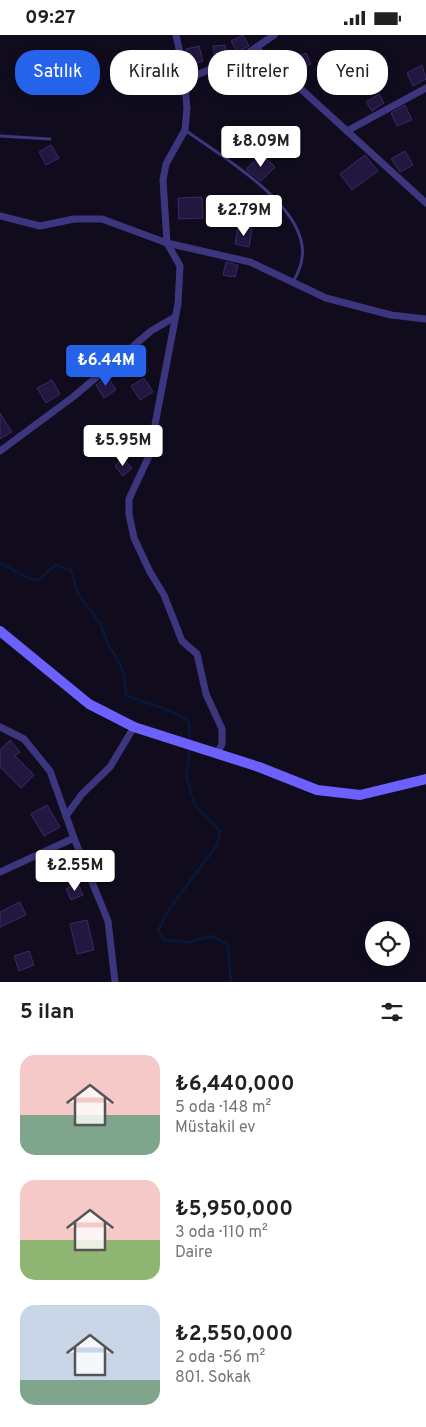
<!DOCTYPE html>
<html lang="tr">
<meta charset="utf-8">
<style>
body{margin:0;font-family:Overpass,sans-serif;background:#f6f6f6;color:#202124;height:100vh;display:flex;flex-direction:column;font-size:19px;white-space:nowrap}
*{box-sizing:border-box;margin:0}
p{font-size:16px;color:#757577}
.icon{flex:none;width:28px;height:28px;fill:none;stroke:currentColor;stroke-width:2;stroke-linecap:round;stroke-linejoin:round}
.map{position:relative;height:947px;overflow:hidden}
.side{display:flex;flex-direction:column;background:#fff;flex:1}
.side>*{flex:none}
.top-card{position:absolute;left:15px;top:15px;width:396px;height:45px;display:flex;gap:10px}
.tools{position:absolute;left:365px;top:886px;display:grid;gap:10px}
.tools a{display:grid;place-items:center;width:45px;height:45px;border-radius:50%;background:#fff;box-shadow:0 2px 12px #0003;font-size:25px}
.price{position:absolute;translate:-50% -42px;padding:0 11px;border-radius:5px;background:#fff;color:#222;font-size:16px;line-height:32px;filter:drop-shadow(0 1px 2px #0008)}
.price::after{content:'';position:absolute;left:50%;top:30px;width:15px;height:11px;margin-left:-8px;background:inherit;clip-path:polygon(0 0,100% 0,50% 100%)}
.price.current{background:#2563eb;color:#fff}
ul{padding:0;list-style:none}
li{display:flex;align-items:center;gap:15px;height:125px;padding:0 20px}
li span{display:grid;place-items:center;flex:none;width:140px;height:100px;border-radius:15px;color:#555}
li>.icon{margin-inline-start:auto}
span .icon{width:60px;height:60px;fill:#fffc;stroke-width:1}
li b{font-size:21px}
h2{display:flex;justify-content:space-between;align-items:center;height:60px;padding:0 20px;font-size:21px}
.chip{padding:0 18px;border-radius:20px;background:#fff;box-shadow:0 2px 12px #0003;font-size:18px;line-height:45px}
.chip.current{background:#2563eb;color:#fff}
.status{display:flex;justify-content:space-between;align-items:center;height:35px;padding:0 25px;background:#fff;direction:ltr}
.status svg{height:14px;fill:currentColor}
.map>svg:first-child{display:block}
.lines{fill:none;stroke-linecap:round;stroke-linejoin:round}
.stream{stroke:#08183b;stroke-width:2.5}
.building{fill:#22173f;stroke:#3a296c}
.lane{stroke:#3c367e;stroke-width:3}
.street{stroke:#3c367e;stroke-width:7}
.secondary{stroke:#6c60ff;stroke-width:10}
</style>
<div class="status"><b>09:27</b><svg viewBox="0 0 49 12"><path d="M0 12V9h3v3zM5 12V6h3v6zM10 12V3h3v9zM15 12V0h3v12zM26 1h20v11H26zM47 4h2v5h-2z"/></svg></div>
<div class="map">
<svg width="426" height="947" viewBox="0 0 426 947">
<rect width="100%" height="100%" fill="#100c1e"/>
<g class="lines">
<g class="stream">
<path d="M 0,528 C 17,535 20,543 39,545 L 55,530 L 71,535 L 78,559 L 100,588 L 108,609 L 119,627 L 124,640 L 126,660 C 147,670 171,672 189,687 L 190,707"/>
<path d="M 190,713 L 186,741 L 195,770 L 220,796 L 217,810 L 170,873 L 158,895 L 164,905 L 190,907 L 212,901 L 228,910 L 231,947"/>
</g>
</g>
<g class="building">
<path d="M 243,0 L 249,11 L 237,17 L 231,6 Z"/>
<path d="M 225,10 L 227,22 L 215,25 L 213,11 Z"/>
<path d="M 199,11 L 203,26 L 190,30 L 186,14 Z"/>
<path d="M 306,18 L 311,29 L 299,34 L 294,23 Z"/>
<path d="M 422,30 L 426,44 L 413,51 L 407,38 Z"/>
<path d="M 258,32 L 265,46 L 249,54 L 242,40 Z"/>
<path d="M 379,59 L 384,68 L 372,76 L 366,67 Z"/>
<path d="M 405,70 L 412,85 L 397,91 L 391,78 Z"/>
<path d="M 51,110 L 59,123 L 46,130 L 39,117 Z"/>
<path d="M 405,116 L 413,130 L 400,137 L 391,124 Z"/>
<path d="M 262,119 L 275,132 L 261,146 L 246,134 Z"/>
<path d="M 365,120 L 378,136 L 352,155 L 340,139 Z"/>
<path d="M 202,162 L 203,183 L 179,184 L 178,163 Z"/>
<path d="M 238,192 L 252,194 L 249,212 L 235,209 Z"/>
<path d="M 226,227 L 238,230 L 235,242 L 223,240 Z"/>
<path d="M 108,342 L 116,355 L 104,363 L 96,350 Z"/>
<path d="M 144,343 L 153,357 L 140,365 L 131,351 Z"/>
<path d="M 52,345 L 60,359 L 46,368 L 37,353 Z"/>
<path d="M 0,378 L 12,397 L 0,404 Z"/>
<path d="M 123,423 L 132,433 L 123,441 L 115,431 Z"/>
<path d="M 10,705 L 20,717 L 15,721 L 34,740 L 21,753 L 0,732 L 0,715 Z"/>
<path d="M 47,770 L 60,792 L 44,801 L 31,779 Z"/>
<path d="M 78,849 L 83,860 L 71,865 L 66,854 Z"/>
<path d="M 20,867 L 26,880 L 0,892 L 0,877 Z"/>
<path d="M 87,885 L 94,915 L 77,919 L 70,889 Z"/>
<path d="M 29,916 L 34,930 L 19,936 L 14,921 Z"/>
</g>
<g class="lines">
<g class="lane">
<path d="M 185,95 C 221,121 295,164 302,210 C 304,223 299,237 293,247"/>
<path d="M 0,101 L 50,104"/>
</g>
<g class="street">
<path d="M 176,0 L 183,32 L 187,73 L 185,95 L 166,129 L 163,145 L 167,208 L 180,231 L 178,269 L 149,421 L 129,464 L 129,479 L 134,503 L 150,537 L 164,560 L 182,606 L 197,619 L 206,659 L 222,694 L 222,709 L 217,719"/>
<path d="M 256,13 L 426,168"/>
<path d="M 184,45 L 245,20 L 274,0"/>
<path d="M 347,96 L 426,53"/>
<path d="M 0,181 L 40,191 L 74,184 L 102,184 L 167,208 L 250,227 L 326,263 L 391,280 L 426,284"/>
<path d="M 0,416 L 73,362 L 151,296 L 175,282"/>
<path d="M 0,692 L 24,704 L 50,736 L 74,803 L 108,886 L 115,947"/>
<path d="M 66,781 L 82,759 L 110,732 L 134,692"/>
<path d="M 0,837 L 74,803"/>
</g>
<path class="secondary" d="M 0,596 L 89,669 L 134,692 L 259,732 L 317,755 L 360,760 L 426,744"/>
</g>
</svg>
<div class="tools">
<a><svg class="icon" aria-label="locate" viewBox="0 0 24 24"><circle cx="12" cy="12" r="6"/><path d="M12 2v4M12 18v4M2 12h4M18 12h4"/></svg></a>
</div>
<b class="price" style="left:261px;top:133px">₺8.09M</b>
<b class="price" style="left:244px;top:202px">₺2.79M</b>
<b class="price current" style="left:106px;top:352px">₺6.44M</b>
<b class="price" style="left:123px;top:432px">₺5.95M</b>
<b class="price" style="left:75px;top:857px">₺2.55M</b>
<div class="top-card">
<a class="chip current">Satılık</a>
<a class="chip">Kiralık</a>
<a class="chip">Filtreler</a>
<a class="chip">Yeni</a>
</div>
</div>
<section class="side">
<h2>5 ilan<svg class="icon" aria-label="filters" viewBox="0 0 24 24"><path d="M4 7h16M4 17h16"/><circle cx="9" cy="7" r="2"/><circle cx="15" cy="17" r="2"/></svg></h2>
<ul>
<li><span style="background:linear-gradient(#f6c9c9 60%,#7fa58c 0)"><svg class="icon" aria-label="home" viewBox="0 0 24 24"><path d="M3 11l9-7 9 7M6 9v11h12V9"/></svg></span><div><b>₺6,440,000</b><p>5 oda · 148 m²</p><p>Müstakil ev</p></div></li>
<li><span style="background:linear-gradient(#f6c9c9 60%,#8fb573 0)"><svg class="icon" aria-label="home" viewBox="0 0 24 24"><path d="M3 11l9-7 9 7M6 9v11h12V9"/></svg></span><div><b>₺5,950,000</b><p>3 oda · 110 m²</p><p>Daire</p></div></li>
<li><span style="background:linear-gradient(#c9d6e8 75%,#7fa58c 0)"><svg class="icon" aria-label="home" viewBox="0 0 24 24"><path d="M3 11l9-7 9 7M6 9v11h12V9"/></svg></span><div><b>₺2,550,000</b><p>2 oda · 56 m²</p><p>801. Sokak</p></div></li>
</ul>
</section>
